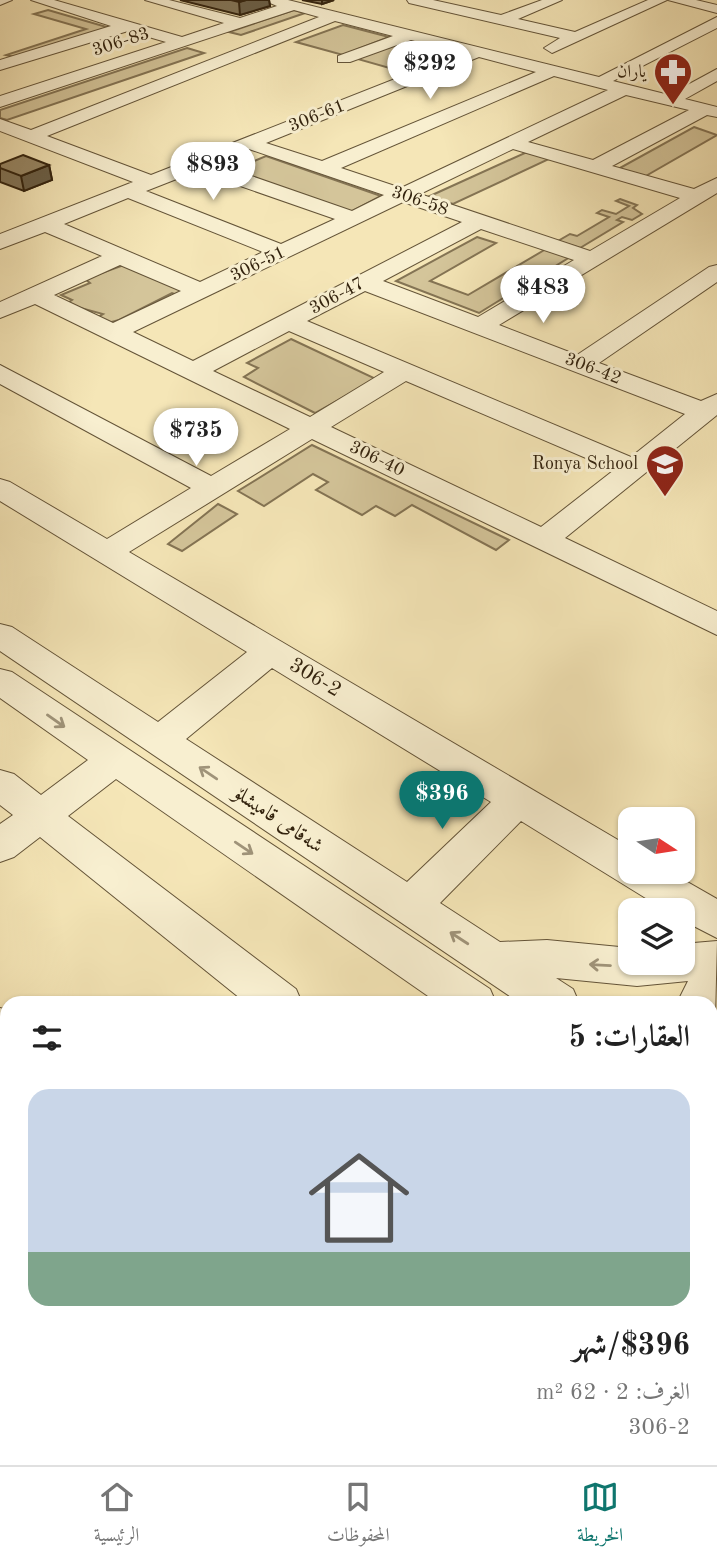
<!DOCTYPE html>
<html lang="ar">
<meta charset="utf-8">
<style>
body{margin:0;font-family:"Old Standard TT",Amiri,serif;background:#f2f2f2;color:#222;direction:rtl;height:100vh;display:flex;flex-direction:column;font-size:26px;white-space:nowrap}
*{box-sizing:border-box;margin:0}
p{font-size:23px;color:#767676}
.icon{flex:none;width:38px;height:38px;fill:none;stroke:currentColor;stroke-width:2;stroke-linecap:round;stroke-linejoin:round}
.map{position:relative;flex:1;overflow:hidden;direction:ltr}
.sheet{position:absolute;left:0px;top:996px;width:718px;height:471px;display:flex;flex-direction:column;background:#fff;border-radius:21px 21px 0 0;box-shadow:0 2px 5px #0004;direction:rtl}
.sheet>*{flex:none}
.needle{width:46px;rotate:102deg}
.tools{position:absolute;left:618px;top:807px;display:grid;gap:14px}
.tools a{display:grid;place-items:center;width:77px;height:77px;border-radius:14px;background:#fff;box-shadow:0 2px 5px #0004;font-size:35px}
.price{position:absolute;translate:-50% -60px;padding:0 16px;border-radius:24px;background:#fff;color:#222;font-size:23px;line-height:46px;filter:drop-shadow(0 2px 4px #0008)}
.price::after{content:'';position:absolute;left:50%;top:42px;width:21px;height:16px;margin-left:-10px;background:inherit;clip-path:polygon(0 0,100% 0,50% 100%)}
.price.selected{background:#0f766e;color:#fff}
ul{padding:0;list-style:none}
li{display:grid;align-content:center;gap:14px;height:371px;padding:0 28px}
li+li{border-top:2px solid #e0e0e0}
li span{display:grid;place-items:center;height:217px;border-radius:21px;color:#555}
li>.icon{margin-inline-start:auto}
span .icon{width:126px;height:126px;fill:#fffc;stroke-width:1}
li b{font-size:30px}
h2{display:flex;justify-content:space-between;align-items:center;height:84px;padding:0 28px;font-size:30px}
.dock{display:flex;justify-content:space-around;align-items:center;height:98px;border-top:2px solid #e0e0e0;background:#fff;font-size:19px;color:#767676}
.dock a{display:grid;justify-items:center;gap:4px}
.dock .selected{color:#0f766e}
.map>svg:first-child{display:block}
.green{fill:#d4c59a;stroke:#847454;stroke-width:2}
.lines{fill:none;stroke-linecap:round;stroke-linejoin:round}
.minor-casing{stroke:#645438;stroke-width:2}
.minor{fill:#f8efd0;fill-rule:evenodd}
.wall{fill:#837558;stroke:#33230e;stroke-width:2}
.shaded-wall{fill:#6a5f47;stroke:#33230e;stroke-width:2}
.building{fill:#988866;stroke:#33230e;stroke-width:2}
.oneway{stroke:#9f9379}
.labels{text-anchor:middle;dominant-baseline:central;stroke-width:6;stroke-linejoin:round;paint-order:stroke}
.far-street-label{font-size:18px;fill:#33230e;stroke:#f8efd0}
.far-poi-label{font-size:18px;fill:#33230e;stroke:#f8efd0;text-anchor:end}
.street-label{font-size:21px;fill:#33230e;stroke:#f8efd0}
</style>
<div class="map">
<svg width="717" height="1465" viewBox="0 0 717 1465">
<rect width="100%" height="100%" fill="#f5e6b7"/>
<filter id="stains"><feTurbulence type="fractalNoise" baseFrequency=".00286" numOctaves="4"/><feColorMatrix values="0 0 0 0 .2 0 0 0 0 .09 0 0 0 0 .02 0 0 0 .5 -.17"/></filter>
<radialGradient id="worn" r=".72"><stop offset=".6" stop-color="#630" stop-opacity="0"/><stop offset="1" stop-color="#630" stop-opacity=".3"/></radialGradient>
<g class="green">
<path d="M 48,10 L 110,28 L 14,57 L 6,55 L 86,29 L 34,14 Z"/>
<path d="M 294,10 L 305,13 L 241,35 L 229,32 Z"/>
<path d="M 343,25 L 389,37 L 343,55 L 296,42 Z"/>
<path d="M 403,40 L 456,54 L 407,73 L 354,58 Z"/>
<path d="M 187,48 L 204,53 L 7,120 L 0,118 L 0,110 Z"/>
<path d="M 694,127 L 717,135 L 644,177 L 618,169 Z"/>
<path d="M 527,152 L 549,159 L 453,204 L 430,196 Z"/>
<path d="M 266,156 L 381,196 L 347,214 L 231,171 Z"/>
<path d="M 620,199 L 637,205 L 633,208 L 642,214 L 632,220 L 622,217 L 617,220 L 623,222 L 580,248 L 558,241 L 570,234 L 577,236 L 609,217 L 597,213 L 602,210 L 616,214 L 629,206 L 616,201 Z"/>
<path d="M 477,237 L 496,243 L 430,281 L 468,295 L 546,249 L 570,257 L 479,313 L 396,281 Z"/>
<path d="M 121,266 L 125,266 L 188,292 L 180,296 L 172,293 L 119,320 L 104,324 L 95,319 L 103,314 L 66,304 L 72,300 L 61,295 L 90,283 L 85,279 Z"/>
<path d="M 291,339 L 376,379 L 315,413 L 244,377 L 258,368 L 247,363 Z"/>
<path d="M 312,445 L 509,540 L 496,550 L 412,505 L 395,516 L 376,506 L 362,515 L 316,490 L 328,482 L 313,474 L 264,506 L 238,491 Z"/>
<path d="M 218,504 L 237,514 L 182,551 L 168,544 Z"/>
</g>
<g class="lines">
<defs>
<g id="minor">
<path d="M 0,0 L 12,0 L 0,5 Z"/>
<path d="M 31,0 L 54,0 L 182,37 L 224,23 L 145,0 L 169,0 L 240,18 L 277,6 L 263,0 L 288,0 L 599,77 L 717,17 L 717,28 L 613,81 L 669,95 L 717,69 L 717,81 L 685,99 L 717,107 L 717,117 L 707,115 L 612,166 L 694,189 L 717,178 L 717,193 L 499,325 L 577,355 L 709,267 L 717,265 L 717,282 L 599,363 L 701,401 L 717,394 L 717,415 L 565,538 L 717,611 L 717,635 L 312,439 L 129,552 L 630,847 L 630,872 L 670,872 L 717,899 L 717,938 L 682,920 L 682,910 L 665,910 L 521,821 L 440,903 L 500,942 L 547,940 L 630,948 L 630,962 L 682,962 L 682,944 L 717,941 L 715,1017 L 710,1019 L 710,1003 L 677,1003 L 688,981 L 637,986 L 556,978 L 573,989 L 579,1003 L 520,1003 L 0,651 L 0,624 L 12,627 L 158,722 L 247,652 L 0,501 L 0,479 L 10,482 L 107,539 L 191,488 L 0,384 L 0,365 L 211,476 L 290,429 L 35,304 L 0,318 L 0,302 L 102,256 L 45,232 L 0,249 L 0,234 L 133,182 L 0,131 L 0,119 L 31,130 L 319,17 L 294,10 L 0,107 L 0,96 L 166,42 L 128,31 L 0,70 L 0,60 L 111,26 ZM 335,21 L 393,36 L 338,56 L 338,62 L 350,62 L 411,40 L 461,53 L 151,175 L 47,136 ZM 479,57 L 536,72 L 322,161 L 266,143 ZM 554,76 L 608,90 L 401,188 L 341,168 ZM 626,95 L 689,110 L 593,160 L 528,142 ZM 249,149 L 384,195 L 352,211 L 214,163 ZM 513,149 L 680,198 L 590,251 L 420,194 ZM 197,171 L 335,219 L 281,244 L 146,191 ZM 128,198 L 263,252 L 200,282 L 64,224 ZM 403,202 L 462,222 L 193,361 L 133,332 ZM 481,229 L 574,260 L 478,317 L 383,281 ZM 120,265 L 181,291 L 113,323 L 54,295 ZM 365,291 L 685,414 L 631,457 L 307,321 ZM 289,331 L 384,372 L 310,417 L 213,371 ZM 406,381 L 614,470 L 541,527 L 331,427 ZM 272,668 L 491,802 L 407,882 L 186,739 Z"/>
<path d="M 407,0 L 433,0 L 501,15 L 542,0 L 562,0 L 518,19 L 575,32 L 648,0 L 667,0 L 552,53 L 544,48 L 560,38 L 409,3 Z"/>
<path d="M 668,0 L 696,0 L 717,5 L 717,13 Z"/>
<path d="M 0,669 L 12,672 L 490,989 L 496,1003 L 438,1003 L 116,779 L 68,816 L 296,989 L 302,1003 L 246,1003 L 40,837 L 14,857 L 0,862 L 0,824 L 13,815 L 0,805 L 0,770 L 14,774 L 41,795 L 88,760 L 0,698 Z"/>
<path d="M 0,1008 L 7,1010 L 7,1055 L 0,1052 Z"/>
<path d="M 710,1083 L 717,1085 L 717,1132 L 710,1129 Z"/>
<path d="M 710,1138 L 717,1141 L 717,1190 L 710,1188 Z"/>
<path d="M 0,1310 L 7,1312 L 7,1373 L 0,1370 Z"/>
<path d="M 54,1460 L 115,1460 L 113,1465 L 52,1465 Z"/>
<path d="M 362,1460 L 422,1460 L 420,1465 L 360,1465 Z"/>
</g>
</defs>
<use href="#minor" class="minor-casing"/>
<use href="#minor" class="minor"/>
</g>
<g class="wall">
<path d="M 180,0 L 269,0 L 270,6 L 240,15 Z"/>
<path d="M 302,0 L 334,0 L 322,4 Z"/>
<path d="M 0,164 L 49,165 L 52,180 L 24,191 L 0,182 Z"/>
</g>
<g class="shaded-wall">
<path d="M 246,0 L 269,0 L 270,6 L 240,15 L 239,2 Z"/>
<path d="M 322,0 L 334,0 L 322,4 Z"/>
<path d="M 49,165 L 52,180 L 24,191 L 21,176 Z"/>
</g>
<g class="building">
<path d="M 231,0 L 246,0 L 239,2 Z"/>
<path d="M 23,155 L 49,165 L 21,176 L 0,168 L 0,164 Z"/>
<path d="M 123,1460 L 160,1460 L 164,1465 L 118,1465 Z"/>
</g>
<defs><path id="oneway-shaft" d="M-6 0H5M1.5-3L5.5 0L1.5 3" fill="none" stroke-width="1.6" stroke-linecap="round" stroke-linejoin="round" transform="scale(1.75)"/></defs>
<g class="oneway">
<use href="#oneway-shaft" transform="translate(56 721) rotate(35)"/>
<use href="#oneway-shaft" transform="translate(208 773) rotate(-146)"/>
<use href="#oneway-shaft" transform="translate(244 848) rotate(34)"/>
<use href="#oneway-shaft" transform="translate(459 938) rotate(-147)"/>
<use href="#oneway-shaft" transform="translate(600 965) rotate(-177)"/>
</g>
<defs>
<symbol id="pharmacy-pin" viewBox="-11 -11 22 30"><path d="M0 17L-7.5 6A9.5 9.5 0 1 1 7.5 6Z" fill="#8f2418" stroke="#f8efd0"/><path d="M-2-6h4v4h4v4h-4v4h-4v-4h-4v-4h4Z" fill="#fff"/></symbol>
<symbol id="school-pin" viewBox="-11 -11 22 30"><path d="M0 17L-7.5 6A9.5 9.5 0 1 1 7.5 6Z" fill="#8f2418" stroke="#f8efd0"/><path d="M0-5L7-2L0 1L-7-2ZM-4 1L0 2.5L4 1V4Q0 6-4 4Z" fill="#fff"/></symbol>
</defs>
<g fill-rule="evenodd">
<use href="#pharmacy-pin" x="651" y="50" width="44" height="60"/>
<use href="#school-pin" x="643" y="442" width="44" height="60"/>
</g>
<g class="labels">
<g class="far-street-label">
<text transform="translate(121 42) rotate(-18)">306-83</text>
<text transform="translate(317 116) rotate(-22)">306-61</text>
<text transform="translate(420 201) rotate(19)">306-58</text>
<text transform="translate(258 264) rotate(-26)">306-51</text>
<text transform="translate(337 296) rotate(-28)">306-47</text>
<text transform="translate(593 369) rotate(21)">306-42</text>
<text transform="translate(377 459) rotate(26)">306-40</text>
</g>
<g class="far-poi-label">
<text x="646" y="72">یاران</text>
<text x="638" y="464">Ronya School</text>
</g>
<g class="street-label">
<text transform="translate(315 678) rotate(31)">306-2</text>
<text transform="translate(278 820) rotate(34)">شەقامی قامیشلۆ</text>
</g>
</g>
<rect width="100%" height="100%" filter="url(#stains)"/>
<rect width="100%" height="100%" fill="url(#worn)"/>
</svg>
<div class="tools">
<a><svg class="needle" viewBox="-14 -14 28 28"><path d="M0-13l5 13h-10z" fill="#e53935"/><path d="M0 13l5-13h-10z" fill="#767676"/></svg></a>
<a><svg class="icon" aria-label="layers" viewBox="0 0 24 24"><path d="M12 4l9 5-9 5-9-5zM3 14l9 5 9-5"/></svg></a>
</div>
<b class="price" style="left:430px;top:101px">$292</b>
<b class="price" style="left:213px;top:202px">$893</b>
<b class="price" style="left:543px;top:325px">$483</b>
<b class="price" style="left:196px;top:468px">$735</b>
<b class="price selected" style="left:442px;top:831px">$396</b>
<section class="sheet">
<h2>العقارات: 5<svg class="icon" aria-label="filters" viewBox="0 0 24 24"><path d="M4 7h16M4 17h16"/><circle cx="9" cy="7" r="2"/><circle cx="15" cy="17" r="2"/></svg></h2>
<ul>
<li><span style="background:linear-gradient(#c9d6e8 75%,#7fa58c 0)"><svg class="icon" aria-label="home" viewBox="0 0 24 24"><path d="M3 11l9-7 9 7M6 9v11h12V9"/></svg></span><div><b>$396/شهر</b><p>الغرف: 2 · 62 m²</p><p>306-2</p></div></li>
</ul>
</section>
</div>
<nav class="dock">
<a class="selected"><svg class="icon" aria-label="map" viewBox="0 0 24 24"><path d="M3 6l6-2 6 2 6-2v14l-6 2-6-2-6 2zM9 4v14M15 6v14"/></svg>الخريطة</a>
<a><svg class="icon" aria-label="saved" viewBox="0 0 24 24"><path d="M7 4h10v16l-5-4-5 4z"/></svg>المحفوظات</a>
<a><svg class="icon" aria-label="home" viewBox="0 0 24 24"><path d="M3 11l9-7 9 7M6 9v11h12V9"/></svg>الرئيسية</a>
</nav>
